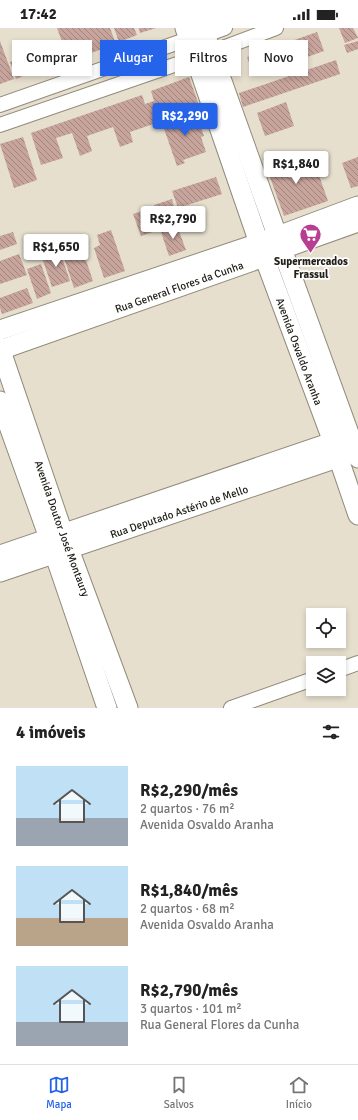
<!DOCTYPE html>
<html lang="pt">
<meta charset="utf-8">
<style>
body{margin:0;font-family:Signika,sans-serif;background:#f2f2f2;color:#222;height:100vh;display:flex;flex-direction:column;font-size:15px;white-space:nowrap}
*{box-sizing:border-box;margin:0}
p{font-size:13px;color:#767676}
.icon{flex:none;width:22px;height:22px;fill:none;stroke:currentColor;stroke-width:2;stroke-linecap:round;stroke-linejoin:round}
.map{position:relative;height:680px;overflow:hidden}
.drawer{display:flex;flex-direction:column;background:#fff;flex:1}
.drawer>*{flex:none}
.guide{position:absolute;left:12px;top:12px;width:334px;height:36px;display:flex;gap:8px}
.controls{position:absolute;left:306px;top:580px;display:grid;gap:8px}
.controls a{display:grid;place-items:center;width:40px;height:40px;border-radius:0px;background:#fff;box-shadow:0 2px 6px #0003;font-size:20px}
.price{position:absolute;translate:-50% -34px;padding:0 9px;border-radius:4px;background:#fff;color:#222;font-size:13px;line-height:26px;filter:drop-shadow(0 1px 2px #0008)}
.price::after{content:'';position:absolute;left:50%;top:24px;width:12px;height:9px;margin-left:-6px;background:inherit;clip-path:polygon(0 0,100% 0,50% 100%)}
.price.selected{background:#2563eb;color:#fff}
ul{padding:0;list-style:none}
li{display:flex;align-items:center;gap:12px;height:100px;padding:0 16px}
li span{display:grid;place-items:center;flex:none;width:112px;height:80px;border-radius:0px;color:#555}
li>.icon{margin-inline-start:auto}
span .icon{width:48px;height:48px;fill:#fffc;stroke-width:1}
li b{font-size:17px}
h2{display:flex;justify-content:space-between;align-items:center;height:48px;padding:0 16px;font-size:17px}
.chip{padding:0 14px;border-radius:0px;background:#fff;box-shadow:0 2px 6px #0003;font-size:14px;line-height:36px}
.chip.selected{background:#2563eb;color:#fff}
.status{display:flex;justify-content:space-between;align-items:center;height:28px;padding:0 20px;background:#fff;direction:ltr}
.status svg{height:11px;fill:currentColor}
.menu{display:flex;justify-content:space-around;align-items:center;height:56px;border-top:1px solid #e0e0e0;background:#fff;font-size:11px;color:#767676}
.menu a{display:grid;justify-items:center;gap:2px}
.menu .selected{color:#2563eb}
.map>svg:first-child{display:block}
.building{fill:url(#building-back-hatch)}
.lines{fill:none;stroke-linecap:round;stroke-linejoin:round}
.street-casing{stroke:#918b7b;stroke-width:16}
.secondary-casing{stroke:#918b7b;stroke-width:21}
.street{stroke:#fff;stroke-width:14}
.secondary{stroke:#fff;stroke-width:19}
.labels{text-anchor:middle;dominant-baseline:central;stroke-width:3.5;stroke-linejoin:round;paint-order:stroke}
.poi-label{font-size:11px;font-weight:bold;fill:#222019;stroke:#fff}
.street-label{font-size:11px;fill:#222019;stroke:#fff}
</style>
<div class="status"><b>17:42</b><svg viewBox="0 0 49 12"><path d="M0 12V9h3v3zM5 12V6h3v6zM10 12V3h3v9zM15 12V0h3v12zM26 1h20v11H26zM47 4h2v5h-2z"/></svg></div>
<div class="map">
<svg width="358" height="680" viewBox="0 0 358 680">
<defs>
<pattern id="building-back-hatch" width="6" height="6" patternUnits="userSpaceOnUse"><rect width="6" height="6" fill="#c7a49c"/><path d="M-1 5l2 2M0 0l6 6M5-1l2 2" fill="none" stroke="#a1857e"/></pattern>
</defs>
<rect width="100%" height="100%" fill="#e6dfce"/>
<g class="building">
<path d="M 57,0 L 110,0 L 116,16 L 69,33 Z"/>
<path d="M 114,0 L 134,0 L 137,7 L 119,14 Z"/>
<path d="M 139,0 L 156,0 L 140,5 Z"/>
<path d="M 339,0 L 353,0 L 358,10 L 345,15 Z"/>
<path d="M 317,4 L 324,23 L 254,48 L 247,29 Z"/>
<path d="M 0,13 L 14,51 L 0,56 Z"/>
<path d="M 358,13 L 358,21 L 347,25 L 344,17 Z"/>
<path d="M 59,15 L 65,31 L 51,37 L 44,20 Z"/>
<path d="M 40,16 L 47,39 L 30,45 L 23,22 Z"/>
<path d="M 22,29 L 28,46 L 16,51 L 10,34 Z"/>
<path d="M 336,32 L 340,46 L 243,79 L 239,65 Z"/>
<path d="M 189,49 L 200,80 L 179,87 L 176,75 L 164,79 L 168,91 L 130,104 L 133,114 L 120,119 L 113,99 L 87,108 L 92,123 L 80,128 L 72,105 L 56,110 L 63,130 L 41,137 L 31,105 L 142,67 L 145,76 L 154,73 L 151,63 Z"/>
<path d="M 286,74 L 294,98 L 265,108 L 257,85 Z"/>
<path d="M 195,83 L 204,108 L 201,109 L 206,124 L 183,132 L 185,135 L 177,138 L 162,95 Z"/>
<path d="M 23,109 L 37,152 L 14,160 L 0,116 Z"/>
<path d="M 280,124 L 289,150 L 297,147 L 293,137 L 313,130 L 328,173 L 284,188 L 263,130 Z"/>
<path d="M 358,129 L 358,158 L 351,160 L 342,135 Z"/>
<path d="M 216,149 L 222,166 L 178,180 L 172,163 Z"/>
<path d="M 172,171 L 176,186 L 158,191 L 154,177 Z"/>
<path d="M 151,180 L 158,202 L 141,208 L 133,186 Z"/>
<path d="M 176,195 L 186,222 L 169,228 L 160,201 Z"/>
<path d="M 111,202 L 125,243 L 104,250 L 94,220 L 100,217 L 97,207 Z"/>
<path d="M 13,204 L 17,216 L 0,222 L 0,208 Z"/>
<path d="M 75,213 L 79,227 L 84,226 L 93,253 L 74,260 L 60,218 Z"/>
<path d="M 59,221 L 70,253 L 52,259 L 41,227 Z"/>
<path d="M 19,226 L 27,247 L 0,256 L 0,233 Z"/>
<path d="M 41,236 L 51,265 L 37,271 L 27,241 Z"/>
<path d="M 27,260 L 33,275 L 2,286 L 0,280 L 0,270 Z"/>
</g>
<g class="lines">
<defs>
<g id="street">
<path d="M 0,77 L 188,11 L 206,7 L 225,0"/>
<path d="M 0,97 L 212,24 L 276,0"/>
<path d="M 339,642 L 358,635"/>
<path d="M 231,680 L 313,651"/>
</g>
<g id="secondary">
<path id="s1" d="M 185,0 L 259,215 L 333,414 L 358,487"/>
<path d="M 203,0 L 282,221 L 358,430"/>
<path d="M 0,302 L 259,215 L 358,178"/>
<path id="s2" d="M 0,320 L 63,505 L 128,680"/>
<path id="s3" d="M 0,322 L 264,229 L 282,221 L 358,194"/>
<path d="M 0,373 L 49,510 L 107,680"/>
<path d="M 0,527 L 344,410"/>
<path id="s4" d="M 0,544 L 349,426"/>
</g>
</defs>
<use href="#street" class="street-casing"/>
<use href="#secondary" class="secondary-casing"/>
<use href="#street" class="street"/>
<use href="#secondary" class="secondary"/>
</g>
<defs>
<symbol id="supermarket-pin" viewBox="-11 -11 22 30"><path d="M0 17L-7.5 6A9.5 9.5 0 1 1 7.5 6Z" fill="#b83e92" stroke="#fff"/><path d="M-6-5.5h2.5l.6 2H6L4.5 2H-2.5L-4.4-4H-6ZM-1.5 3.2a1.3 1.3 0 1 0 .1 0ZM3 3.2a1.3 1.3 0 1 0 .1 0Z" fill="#fff"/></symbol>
</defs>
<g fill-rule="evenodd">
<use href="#supermarket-pin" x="298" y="194" width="25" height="34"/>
</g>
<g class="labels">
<g class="poi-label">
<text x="311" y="233">Supermercados<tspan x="311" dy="13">Frassul</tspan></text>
</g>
<g class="street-label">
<text stroke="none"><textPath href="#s3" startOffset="190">Rua General Flores da Cunha</textPath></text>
<text stroke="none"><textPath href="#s1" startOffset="343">Avenida Osvaldo Aranha</textPath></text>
<text stroke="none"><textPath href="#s4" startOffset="189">Rua Deputado Astério de Mello</textPath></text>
<text stroke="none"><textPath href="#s2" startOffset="191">Avenida Doutor José Montaury</textPath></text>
</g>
</g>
</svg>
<div class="controls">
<a><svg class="icon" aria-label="locate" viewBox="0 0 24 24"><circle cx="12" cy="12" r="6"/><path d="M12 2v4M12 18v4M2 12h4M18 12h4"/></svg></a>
<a><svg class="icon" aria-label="layers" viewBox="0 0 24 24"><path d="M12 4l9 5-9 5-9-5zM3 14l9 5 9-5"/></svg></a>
</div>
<b class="price selected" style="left:185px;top:109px">R$2,290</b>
<b class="price" style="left:296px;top:157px">R$1,840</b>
<b class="price" style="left:173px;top:212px">R$2,790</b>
<b class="price" style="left:56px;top:240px">R$1,650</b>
<div class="guide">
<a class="chip">Comprar</a>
<a class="chip selected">Alugar</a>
<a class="chip">Filtros</a>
<a class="chip">Novo</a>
</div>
</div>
<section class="drawer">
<h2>4 imóveis<svg class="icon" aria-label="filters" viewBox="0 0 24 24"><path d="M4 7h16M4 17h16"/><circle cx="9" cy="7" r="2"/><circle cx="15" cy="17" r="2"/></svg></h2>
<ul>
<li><span style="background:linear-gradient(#bfe0f5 65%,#9aa5b1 0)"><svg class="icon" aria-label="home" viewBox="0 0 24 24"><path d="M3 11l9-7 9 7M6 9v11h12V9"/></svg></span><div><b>R$2,290/mês</b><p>2 quartos · 76 m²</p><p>Avenida Osvaldo Aranha</p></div></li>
<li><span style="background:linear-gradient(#bfe0f5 65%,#b9a48a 0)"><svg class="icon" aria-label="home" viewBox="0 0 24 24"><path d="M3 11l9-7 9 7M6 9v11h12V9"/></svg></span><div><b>R$1,840/mês</b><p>2 quartos · 68 m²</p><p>Avenida Osvaldo Aranha</p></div></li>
<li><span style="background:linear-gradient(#bfe0f5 70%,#9aa5b1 0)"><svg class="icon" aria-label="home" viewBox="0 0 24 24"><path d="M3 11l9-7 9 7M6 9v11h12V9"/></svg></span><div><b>R$2,790/mês</b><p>3 quartos · 101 m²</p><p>Rua General Flores da Cunha</p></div></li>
</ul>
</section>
<nav class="menu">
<a class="selected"><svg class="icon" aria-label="map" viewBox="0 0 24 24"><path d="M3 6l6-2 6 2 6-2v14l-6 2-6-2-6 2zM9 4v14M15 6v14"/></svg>Mapa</a>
<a><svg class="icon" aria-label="saved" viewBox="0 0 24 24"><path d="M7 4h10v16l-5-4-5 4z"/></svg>Salvos</a>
<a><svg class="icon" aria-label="home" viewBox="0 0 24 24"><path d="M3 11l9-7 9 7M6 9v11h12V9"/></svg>Início</a>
</nav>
